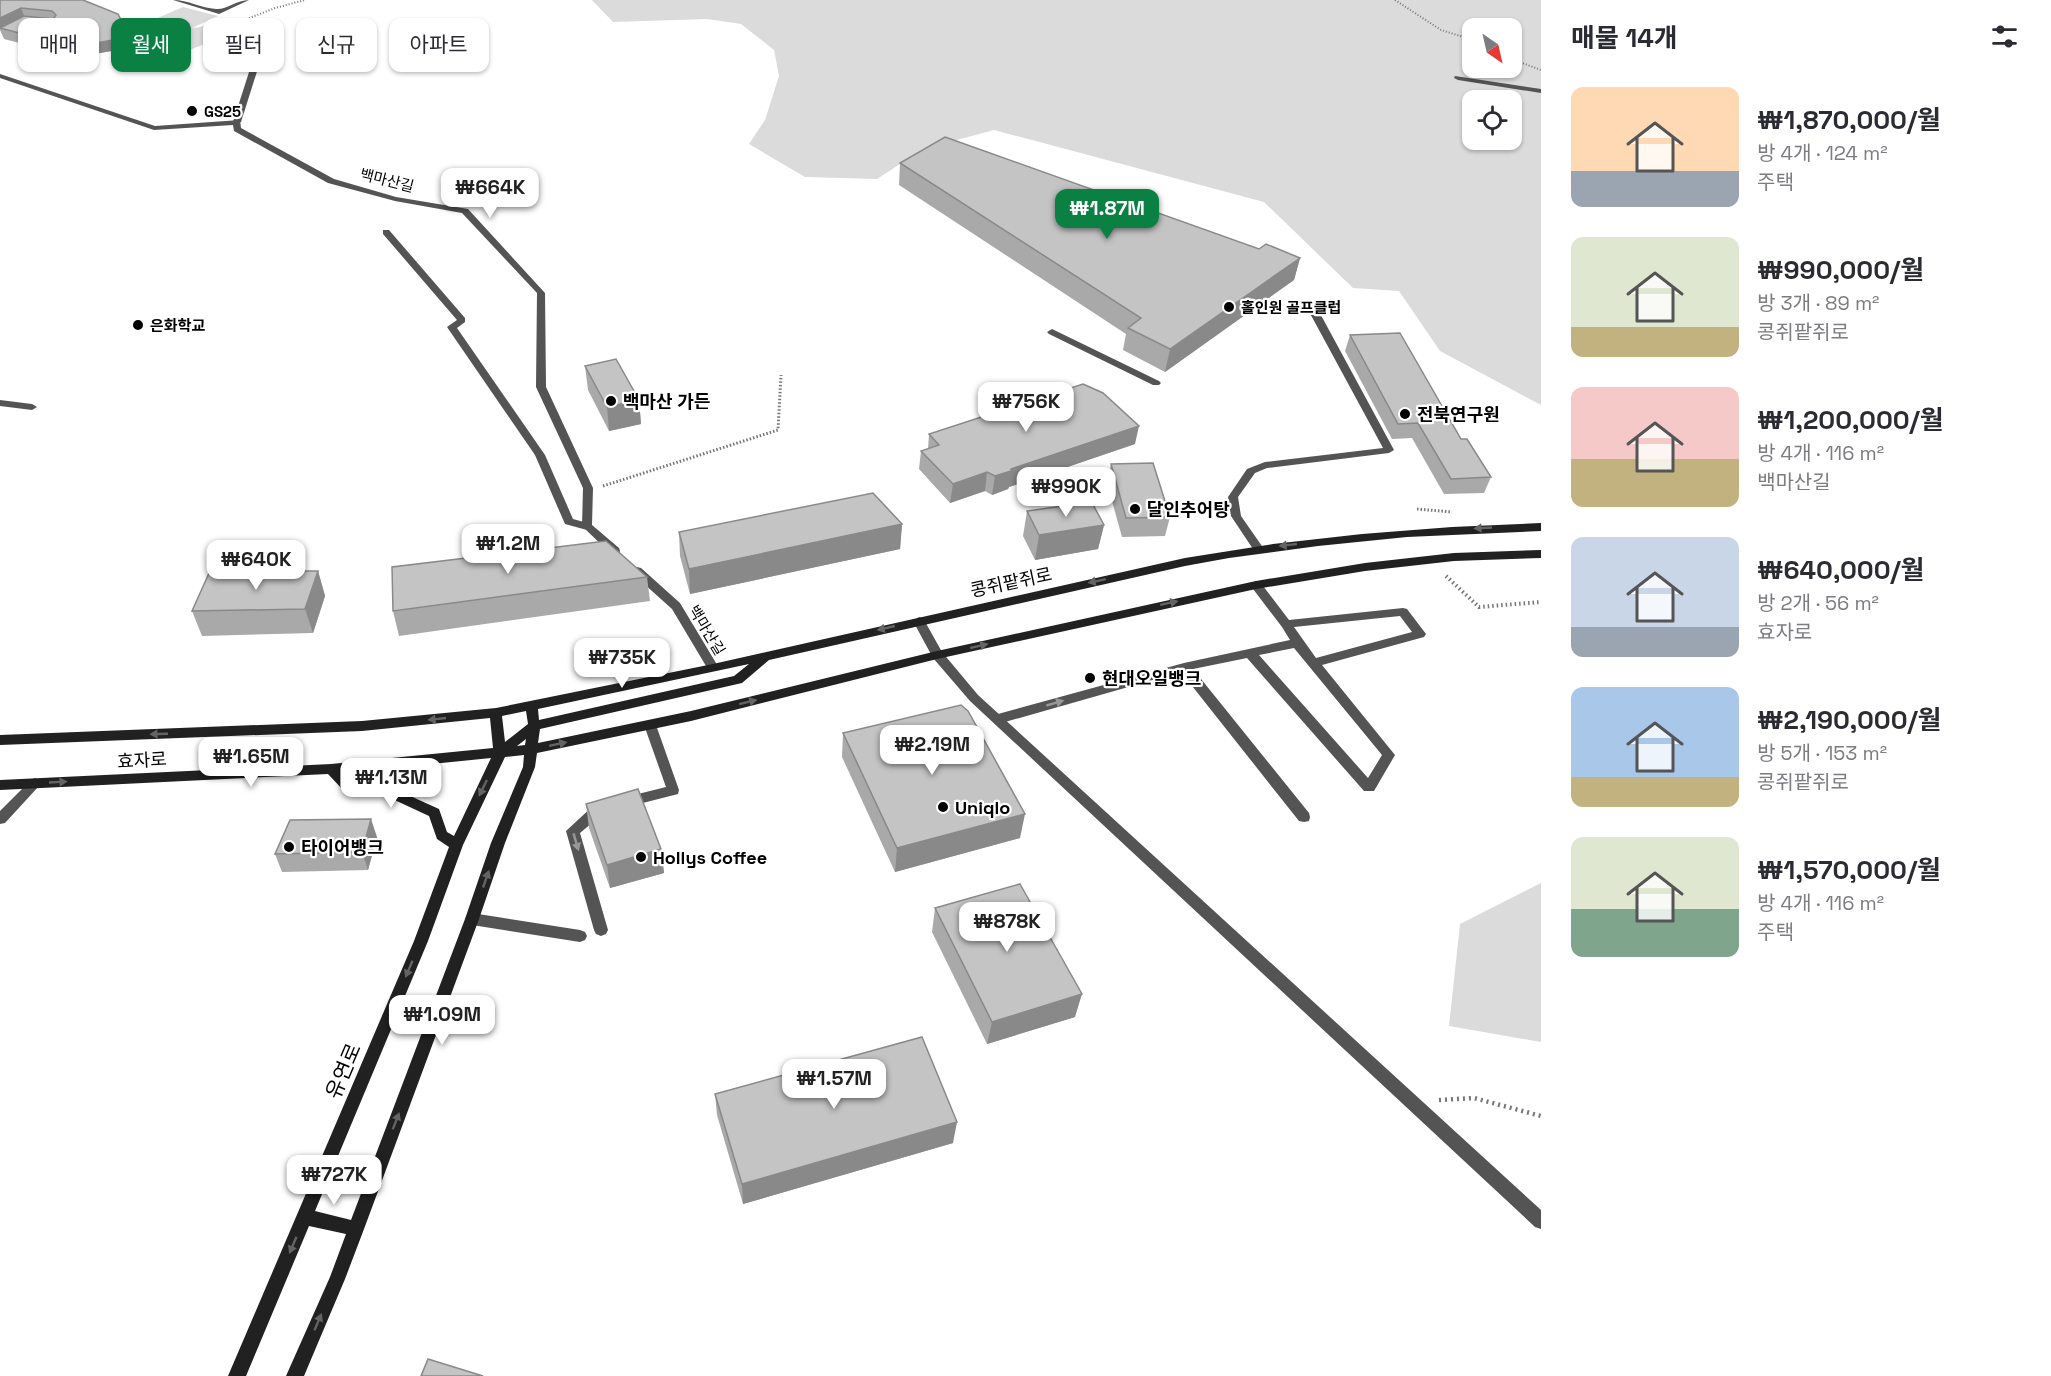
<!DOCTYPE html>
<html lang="ko">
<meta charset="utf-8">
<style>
body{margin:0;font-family:"Space Grotesk","Noto Sans KR",sans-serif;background:#f7f7f7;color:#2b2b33;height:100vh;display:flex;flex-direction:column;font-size:22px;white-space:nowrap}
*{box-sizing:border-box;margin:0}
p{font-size:20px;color:#7c7c81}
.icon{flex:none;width:33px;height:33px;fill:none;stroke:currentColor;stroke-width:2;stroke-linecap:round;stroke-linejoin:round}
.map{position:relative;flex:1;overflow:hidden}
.side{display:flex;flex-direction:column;background:#fff;width:510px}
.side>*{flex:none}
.hud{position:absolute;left:18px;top:18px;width:570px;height:54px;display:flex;gap:12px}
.needle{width:39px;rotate:146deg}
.tools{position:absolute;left:1462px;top:18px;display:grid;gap:12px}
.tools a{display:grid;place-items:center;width:60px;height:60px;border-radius:12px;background:#fff;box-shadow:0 2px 4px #0004;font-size:30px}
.price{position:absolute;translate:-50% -51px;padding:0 14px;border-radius:12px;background:#fff;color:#222;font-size:20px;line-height:39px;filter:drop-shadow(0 2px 3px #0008)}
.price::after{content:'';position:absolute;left:50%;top:36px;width:18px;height:14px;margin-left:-9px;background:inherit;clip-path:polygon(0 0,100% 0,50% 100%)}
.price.selected{background:#0b8043;color:#fff}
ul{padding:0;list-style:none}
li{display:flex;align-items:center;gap:18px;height:150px;padding:0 30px}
li span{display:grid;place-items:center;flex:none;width:168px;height:120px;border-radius:12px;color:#555}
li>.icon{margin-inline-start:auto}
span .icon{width:72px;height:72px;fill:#fffc;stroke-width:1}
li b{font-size:26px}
h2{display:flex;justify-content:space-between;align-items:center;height:72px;padding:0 30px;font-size:26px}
.chip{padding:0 21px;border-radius:12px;background:#fff;box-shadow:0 2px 4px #0004;font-size:21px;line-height:54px}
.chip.selected{background:#0b8043;color:#fff}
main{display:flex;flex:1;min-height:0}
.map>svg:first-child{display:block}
.green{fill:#dbdbdb;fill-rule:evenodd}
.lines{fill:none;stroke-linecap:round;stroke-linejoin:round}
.path-far3{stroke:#767676;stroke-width:2;stroke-dasharray:1 2;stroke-linecap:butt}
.path-far2{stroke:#767676;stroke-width:3;stroke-dasharray:1.5 2;stroke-linecap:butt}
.path-far1{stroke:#767676;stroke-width:4;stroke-dasharray:1.5 3;stroke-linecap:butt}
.path{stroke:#767676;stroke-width:4.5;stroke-dasharray:2 4;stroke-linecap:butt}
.lane{fill:#545454;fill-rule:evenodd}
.street{fill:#545454;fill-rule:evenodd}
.secondary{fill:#212121;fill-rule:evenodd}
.wall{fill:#a9a9a9}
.shaded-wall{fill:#898989}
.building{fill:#c4c4c4;stroke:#898989;stroke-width:1.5}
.oneway{fill:#646464}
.oneway2{fill:#989898}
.poi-dot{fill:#000;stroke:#fff;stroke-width:2}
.labels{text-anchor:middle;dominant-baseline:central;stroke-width:4.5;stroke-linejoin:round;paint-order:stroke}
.far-poi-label{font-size:15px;font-weight:bold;fill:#000;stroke:#fff;text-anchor:start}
.far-street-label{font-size:15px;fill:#000;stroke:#fff}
.poi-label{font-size:18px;font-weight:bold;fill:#000;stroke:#fff;text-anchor:start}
.street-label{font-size:18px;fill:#000;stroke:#fff}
.near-street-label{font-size:21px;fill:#000;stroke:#fff}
</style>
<main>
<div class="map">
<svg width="1541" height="1376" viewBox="0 0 1541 1376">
<rect width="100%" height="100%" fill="#fff"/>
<g class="green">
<path d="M 592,0 L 1541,0 L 1541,405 L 1440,351 L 1399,291 L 1353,288 L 1264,202 L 994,130 L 923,149 L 877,179 L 805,177 L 749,144 L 765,120 L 779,76 L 774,50 L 741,24 L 707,19 L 613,22 ZM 1473,28 L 1512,28 L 1512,68 L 1473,68 ZM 1473,100 L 1512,100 L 1512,140 L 1473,140 Z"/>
<path d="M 183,7 L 218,16 L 192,28 C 217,26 221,14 248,27 L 151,65 L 130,56 L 131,53 L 149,45 L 134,39 L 145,33 L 118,35 Z"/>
<path d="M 1541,883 L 1541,1042 L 1449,1026 L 1460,924 Z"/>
</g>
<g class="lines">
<g class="path-far3">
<path d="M 1395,0 L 1441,30 L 1473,40"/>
<path d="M 250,29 L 251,26 L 242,21 L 275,8 L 305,0"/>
<path d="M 1512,54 L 1517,61 L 1541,70"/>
</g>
<g class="path-far2">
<path d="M 603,486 L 778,430 L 781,375"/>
<path d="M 1417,509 L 1452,512"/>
</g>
<path class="path-far1" d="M 1446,576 L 1479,607 L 1541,602"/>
<path class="path" d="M 1439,1100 L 1474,1098 L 1541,1116"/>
<g class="lane">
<path d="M 173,0 C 188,0 201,8 216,9 C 226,10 237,0 249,0 L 219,14 Z"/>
<path d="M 259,41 L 266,43 L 241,122 L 234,124 L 233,122 Z"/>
<path d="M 1455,76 L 1541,89 L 1541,93 L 1458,80 L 1454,78 Z"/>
<path d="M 383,230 L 389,230 L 465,318 L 465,322 L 457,328 L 545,455 L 573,519 L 591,524 L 592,526 L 591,528 L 587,530 L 565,524 L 535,455 L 447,327 L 457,320 L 383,234 Z"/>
<path d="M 1311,303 L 1316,306 L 1394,450 L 1389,453 L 1267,468 L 1255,473 L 1238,497 L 1241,516 L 1264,549 L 1259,553 L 1255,552 L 1231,516 L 1228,497 L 1247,469 L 1265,462 L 1383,448 L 1306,306 Z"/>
<path d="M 1052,329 L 1159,381 L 1161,383 L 1159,385 L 1153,385 L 1049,334 L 1047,332 Z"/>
<path d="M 0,400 L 32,404 L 37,407 L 32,410 L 0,406 Z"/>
<path d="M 1256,581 L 1260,582 L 1289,620 L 1403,608 L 1407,609 L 1426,634 L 1424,637 L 1322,665 L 1395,755 L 1374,791 L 1364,791 L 1247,658 L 1193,669 L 1309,813 L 1310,817 L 1309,821 L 1304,822 L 1299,821 L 1181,672 L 998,724 L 994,722 L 992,719 L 994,716 L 998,714 L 1184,663 L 1290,640 L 1282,627 L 1250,585 ZM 1400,616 L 1412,632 L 1316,658 L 1294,627 ZM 1294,648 L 1382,755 L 1368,778 L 1259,655 Z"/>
<path d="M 650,720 L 654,722 L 656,725 L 679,790 L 678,794 L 627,807 L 622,806 L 621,802 L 622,798 L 666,787 L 644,725 L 646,722 Z"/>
<path d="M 35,778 L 39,780 L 41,783 L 39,786 L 5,823 L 0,824 L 0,811 L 31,780 Z"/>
<path d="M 599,804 L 604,805 L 605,809 L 604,813 L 580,833 L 608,930 L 606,934 L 601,936 L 596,934 L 594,930 L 566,831 L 594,805 Z"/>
<path d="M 472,913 L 580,930 L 585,932 L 587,936 L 585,940 L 580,942 L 472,925 L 467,923 L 465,919 L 467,915 Z"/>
</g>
<g class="street">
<path d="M 0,74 L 155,126 L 240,120 L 241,128 L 334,179 L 396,197 L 468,209 L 545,293 L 546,387 L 593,488 L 592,525 L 619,548 L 620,551 L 619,554 L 611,554 L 582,526 L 583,488 L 536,387 L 537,293 L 462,213 L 395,201 L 328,183 L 234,131 L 233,125 L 154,130 L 0,78 Z"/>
<path d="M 637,567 L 641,568 L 680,603 L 719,668 L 717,671 L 709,671 L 672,609 L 633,574 L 631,571 Z"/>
<path d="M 919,617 L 923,618 L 942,652 L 978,695 L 1541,1210 L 1541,1229 L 1535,1227 L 970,701 L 933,658 L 913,621 Z"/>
</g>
<path class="secondary" d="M 1541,523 L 1541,531 L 1407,537 L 1318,546 L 1229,558 L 1185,566 L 769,660 L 742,683 L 540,729 L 538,743 L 691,711 L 937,651 L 1256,581 L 1365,563 L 1454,553 L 1541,550 L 1541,558 L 1454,561 L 1365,571 L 1256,589 L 937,659 L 691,721 L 537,753 L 535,767 L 505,843 L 479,919 L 364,1229 L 345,1279 L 304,1376 L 286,1376 L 330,1277 L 346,1234 L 309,1226 L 246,1376 L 228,1376 L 414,941 L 449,847 L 437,839 L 429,816 L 386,796 L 344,791 L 328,774 L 0,790 L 0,780 L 331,764 L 493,748 L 490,718 L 362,731 L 0,745 L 0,735 L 362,721 L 496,708 L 713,664 L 1185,558 L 1273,544 L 1362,534 L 1452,527 ZM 749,664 L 734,676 L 539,720 L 538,709 ZM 526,711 L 528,724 L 505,742 L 502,716 ZM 526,739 L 525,745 L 517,746 ZM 524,755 L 523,767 L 491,843 L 465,919 L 351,1220 L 315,1211 L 428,941 L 463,845 L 505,757 ZM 491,758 L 454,836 L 447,832 L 439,809 L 388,786 L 352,782 L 343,773 Z"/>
</g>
<g class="wall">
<path d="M 0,0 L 83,0 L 130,37 L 134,47 L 83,56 L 80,47 L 76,48 L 69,30 L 42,44 L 27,45 L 4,39 L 0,30 Z"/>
<path d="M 900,163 L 1259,249 L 1300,258 L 1294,280 L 1165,372 L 1123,350 L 1126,334 L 899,185 Z"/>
<path d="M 1350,335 L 1461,439 L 1491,477 L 1484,493 L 1444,494 L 1412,438 L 1392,439 L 1345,351 Z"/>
<path d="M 585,366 L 639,400 L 641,424 L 609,431 L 588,390 Z"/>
<path d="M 929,434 L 1135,444 L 1009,487 L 1008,489 L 992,495 L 985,491 L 950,503 L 919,469 L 921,451 L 928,449 Z"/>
<path d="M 1111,464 L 1170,517 L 1165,536 L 1122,537 L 1107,483 Z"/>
<path d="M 1069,502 L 1104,525 L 1098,549 L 1035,560 L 1023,536 L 1027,511 L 1068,505 Z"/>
<path d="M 902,524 L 900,549 L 690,594 L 680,556 L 679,532 Z"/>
<path d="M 318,571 L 325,596 L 313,633 L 202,636 L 192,611 Z"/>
<path d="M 647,577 L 650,601 L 399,636 L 393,611 Z"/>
<path d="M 843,733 L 1020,838 L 895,872 L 842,757 Z"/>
<path d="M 586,804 L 661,849 L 664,873 L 610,888 L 589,828 Z"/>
<path d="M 377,837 L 368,870 L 282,872 L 275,854 Z"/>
<path d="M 935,908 L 1075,1017 L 987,1044 L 932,932 Z"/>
<path d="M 715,1094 L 953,1143 L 743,1204 L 717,1115 Z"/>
</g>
<g class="shaded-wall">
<path d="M 21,8 L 25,18 L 0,28 L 0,18 Z"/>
<path d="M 65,19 L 69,30 L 42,44 L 38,34 Z"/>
<path d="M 77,36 L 130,37 L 134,47 L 83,56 L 80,47 L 76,48 L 72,37 Z"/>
<path d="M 1300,258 L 1294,280 L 1165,372 L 1170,349 Z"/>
<path d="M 639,400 L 641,424 L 609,431 L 607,407 Z"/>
<path d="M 1139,426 L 1135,444 L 1009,487 L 1008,489 L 992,495 L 995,476 L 1011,469 Z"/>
<path d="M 987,472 L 985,491 L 950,503 L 953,484 Z"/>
<path d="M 902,524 L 900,549 L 690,594 L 689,569 Z"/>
<path d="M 1104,525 L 1098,549 L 1035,560 L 1039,535 Z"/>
<path d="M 318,571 L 325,596 L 313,633 L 305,609 Z"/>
<path d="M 1025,814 L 1020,838 L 895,872 L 897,848 Z"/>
<path d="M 371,819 L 377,837 L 368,870 L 362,852 Z"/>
<path d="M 661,849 L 664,873 L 610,888 L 607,865 Z"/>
<path d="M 1082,994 L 1075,1017 L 987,1044 L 992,1022 Z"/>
<path d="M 957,1122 L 953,1143 L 743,1204 L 742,1184 Z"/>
</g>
<g class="building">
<path d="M 0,0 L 83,0 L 118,14 L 130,37 L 79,46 L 77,36 L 72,37 L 65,19 L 38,34 L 23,34 L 0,28 L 24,16 L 53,19 L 56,15 L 52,11 L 21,8 L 0,18 Z"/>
<path d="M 945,137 L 1259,249 L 1266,244 L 1300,258 L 1170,349 L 1128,328 L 1141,318 L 900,163 Z"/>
<path d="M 1400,333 L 1461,439 L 1467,439 L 1491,477 L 1451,479 L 1418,423 L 1398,424 L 1350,335 Z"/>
<path d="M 616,359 L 639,400 L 607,407 L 585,366 Z"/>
<path d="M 1083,384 L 1103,393 L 1139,426 L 1011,469 L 1011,471 L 995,476 L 987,472 L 953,484 L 921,451 L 939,445 L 929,434 Z"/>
<path d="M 1153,463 L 1170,517 L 1126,518 L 1111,464 Z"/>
<path d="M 873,493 L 902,524 L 689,569 L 679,532 Z"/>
<path d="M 1090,499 L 1104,525 L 1039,535 L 1027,511 L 1070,505 L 1069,502 Z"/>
<path d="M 606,541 L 647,577 L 393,611 L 392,567 Z"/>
<path d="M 210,571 L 318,571 L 305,609 L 192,611 Z"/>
<path d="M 961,705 L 968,711 L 1025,814 L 897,848 L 843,733 Z"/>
<path d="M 638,789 L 661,849 L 607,865 L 586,804 Z"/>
<path d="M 371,819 L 362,852 L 275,854 L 290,820 Z"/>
<path d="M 1020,884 L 1082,994 L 992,1022 L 935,908 Z"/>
<path d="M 922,1037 L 957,1122 L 742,1184 L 715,1094 Z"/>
<path d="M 428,1359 L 483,1376 L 421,1376 Z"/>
</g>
<defs><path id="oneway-solid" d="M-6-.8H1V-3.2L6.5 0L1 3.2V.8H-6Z" transform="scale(1.5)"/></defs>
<g class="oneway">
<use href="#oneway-solid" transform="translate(1483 528) rotate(177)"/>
<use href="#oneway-solid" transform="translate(1288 545) rotate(174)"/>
<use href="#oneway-solid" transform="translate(1097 581) rotate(168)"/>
<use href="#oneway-solid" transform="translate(1169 603) rotate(-12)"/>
<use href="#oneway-solid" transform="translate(886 628) rotate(167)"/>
<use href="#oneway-solid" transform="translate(979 646) rotate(-13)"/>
<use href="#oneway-solid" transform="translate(748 702) rotate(-14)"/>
<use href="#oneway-solid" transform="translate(437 719) rotate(174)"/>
<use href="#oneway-solid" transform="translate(159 734) rotate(178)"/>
<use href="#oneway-solid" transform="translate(558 744) rotate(-12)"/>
<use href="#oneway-solid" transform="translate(58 782) rotate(-3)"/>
<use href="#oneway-solid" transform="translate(483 788) rotate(116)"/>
<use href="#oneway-solid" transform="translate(486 879) rotate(-71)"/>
<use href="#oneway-solid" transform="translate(409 969) rotate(113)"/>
<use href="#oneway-solid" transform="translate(396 1121) rotate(-69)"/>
<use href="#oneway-solid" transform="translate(293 1245) rotate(113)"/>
<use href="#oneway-solid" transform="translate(318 1322) rotate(-67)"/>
</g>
<g class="oneway2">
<use href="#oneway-solid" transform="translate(1055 703) rotate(-16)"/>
<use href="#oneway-solid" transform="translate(576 842) rotate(74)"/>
</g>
<g class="poi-dot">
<circle cx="192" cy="111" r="6"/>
<circle cx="1229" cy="307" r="6"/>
<circle cx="138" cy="325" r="6"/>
<circle cx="611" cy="401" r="6"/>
<circle cx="1405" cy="414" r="6"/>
<circle cx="1135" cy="509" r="6"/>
<circle cx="1090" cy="678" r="6"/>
<circle cx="943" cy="807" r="6"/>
<circle cx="289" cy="847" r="6"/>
<circle cx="641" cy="857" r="6"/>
</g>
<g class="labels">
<g class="far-poi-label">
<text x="204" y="111">GS25</text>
<text x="1241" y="307">홀인원 골프클럽</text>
<text x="150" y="325">은화학교</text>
</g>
<g class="far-street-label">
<text transform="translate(387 180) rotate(14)">백마산길</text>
<text transform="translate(707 630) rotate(59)">백마산길</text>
</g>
<g class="poi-label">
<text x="623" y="401">백마산 가든</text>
<text x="1417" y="414">전북연구원</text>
<text x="1147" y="509">달인추어탕</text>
<text x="1102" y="678">현대오일뱅크</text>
<text x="955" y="807">Uniqlo</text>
<text x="301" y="847">타이어뱅크</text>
<text x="653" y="857">Hollys Coffee</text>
</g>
<g class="street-label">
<text transform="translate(1011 582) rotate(-12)">콩쥐팥쥐로</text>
<text transform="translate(142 760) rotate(-3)">효자로</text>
</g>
<g class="near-street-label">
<text transform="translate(343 1071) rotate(-67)">유연로</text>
</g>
</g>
</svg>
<div class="tools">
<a><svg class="needle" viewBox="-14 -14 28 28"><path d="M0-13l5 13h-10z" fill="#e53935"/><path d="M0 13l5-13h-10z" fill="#7c7c81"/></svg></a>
<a><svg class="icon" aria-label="locate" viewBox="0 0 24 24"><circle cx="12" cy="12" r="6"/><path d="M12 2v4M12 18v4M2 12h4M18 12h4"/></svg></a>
</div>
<b class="price" style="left:490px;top:219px">₩664K</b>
<b class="price selected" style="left:1107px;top:240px">₩1.87M</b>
<b class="price" style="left:1026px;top:433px">₩756K</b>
<b class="price" style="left:1066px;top:518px">₩990K</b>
<b class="price" style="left:508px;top:575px">₩1.2M</b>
<b class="price" style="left:256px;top:591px">₩640K</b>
<b class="price" style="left:622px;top:689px">₩735K</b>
<b class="price" style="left:932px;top:776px">₩2.19M</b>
<b class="price" style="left:251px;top:788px">₩1.65M</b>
<b class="price" style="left:391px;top:809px">₩1.13M</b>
<b class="price" style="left:1007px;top:953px">₩878K</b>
<b class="price" style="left:442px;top:1046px">₩1.09M</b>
<b class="price" style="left:834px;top:1110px">₩1.57M</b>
<b class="price" style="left:334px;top:1206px">₩727K</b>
<div class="hud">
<a class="chip">매매</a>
<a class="chip selected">월세</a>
<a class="chip">필터</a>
<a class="chip">신규</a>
<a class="chip">아파트</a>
</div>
</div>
<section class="side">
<h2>매물 14개<svg class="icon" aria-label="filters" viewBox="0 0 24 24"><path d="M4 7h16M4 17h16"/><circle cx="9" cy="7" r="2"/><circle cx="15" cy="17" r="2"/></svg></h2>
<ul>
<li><span style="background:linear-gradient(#ffd9b3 70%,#9aa5b1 0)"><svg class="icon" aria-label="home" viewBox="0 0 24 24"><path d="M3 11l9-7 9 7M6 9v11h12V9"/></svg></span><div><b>₩1,870,000/월</b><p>방 4개 · 124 m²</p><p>주택</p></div></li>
<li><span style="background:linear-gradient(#dfe7d0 75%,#c2b280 0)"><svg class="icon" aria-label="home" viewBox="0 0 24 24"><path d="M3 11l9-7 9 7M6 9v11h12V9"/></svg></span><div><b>₩990,000/월</b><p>방 3개 · 89 m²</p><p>콩쥐팥쥐로</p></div></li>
<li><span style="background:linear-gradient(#f6c9c9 60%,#c2b280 0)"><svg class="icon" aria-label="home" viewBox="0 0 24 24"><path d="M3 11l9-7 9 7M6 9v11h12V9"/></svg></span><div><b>₩1,200,000/월</b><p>방 4개 · 116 m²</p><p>백마산길</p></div></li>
<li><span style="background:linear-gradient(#c9d6e8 75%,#9aa5b1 0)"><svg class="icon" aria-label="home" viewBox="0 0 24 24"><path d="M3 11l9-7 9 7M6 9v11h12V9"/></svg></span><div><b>₩640,000/월</b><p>방 2개 · 56 m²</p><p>효자로</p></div></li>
<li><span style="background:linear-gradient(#a9c7e8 75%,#c2b280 0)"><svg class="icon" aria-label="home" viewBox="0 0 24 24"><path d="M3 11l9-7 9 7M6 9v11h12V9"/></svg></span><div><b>₩2,190,000/월</b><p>방 5개 · 153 m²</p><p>콩쥐팥쥐로</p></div></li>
<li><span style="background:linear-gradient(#dfe7d0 60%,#7fa58c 0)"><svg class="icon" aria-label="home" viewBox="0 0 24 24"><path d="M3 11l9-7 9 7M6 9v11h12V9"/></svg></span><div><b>₩1,570,000/월</b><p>방 4개 · 116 m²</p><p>주택</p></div></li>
</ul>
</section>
</main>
